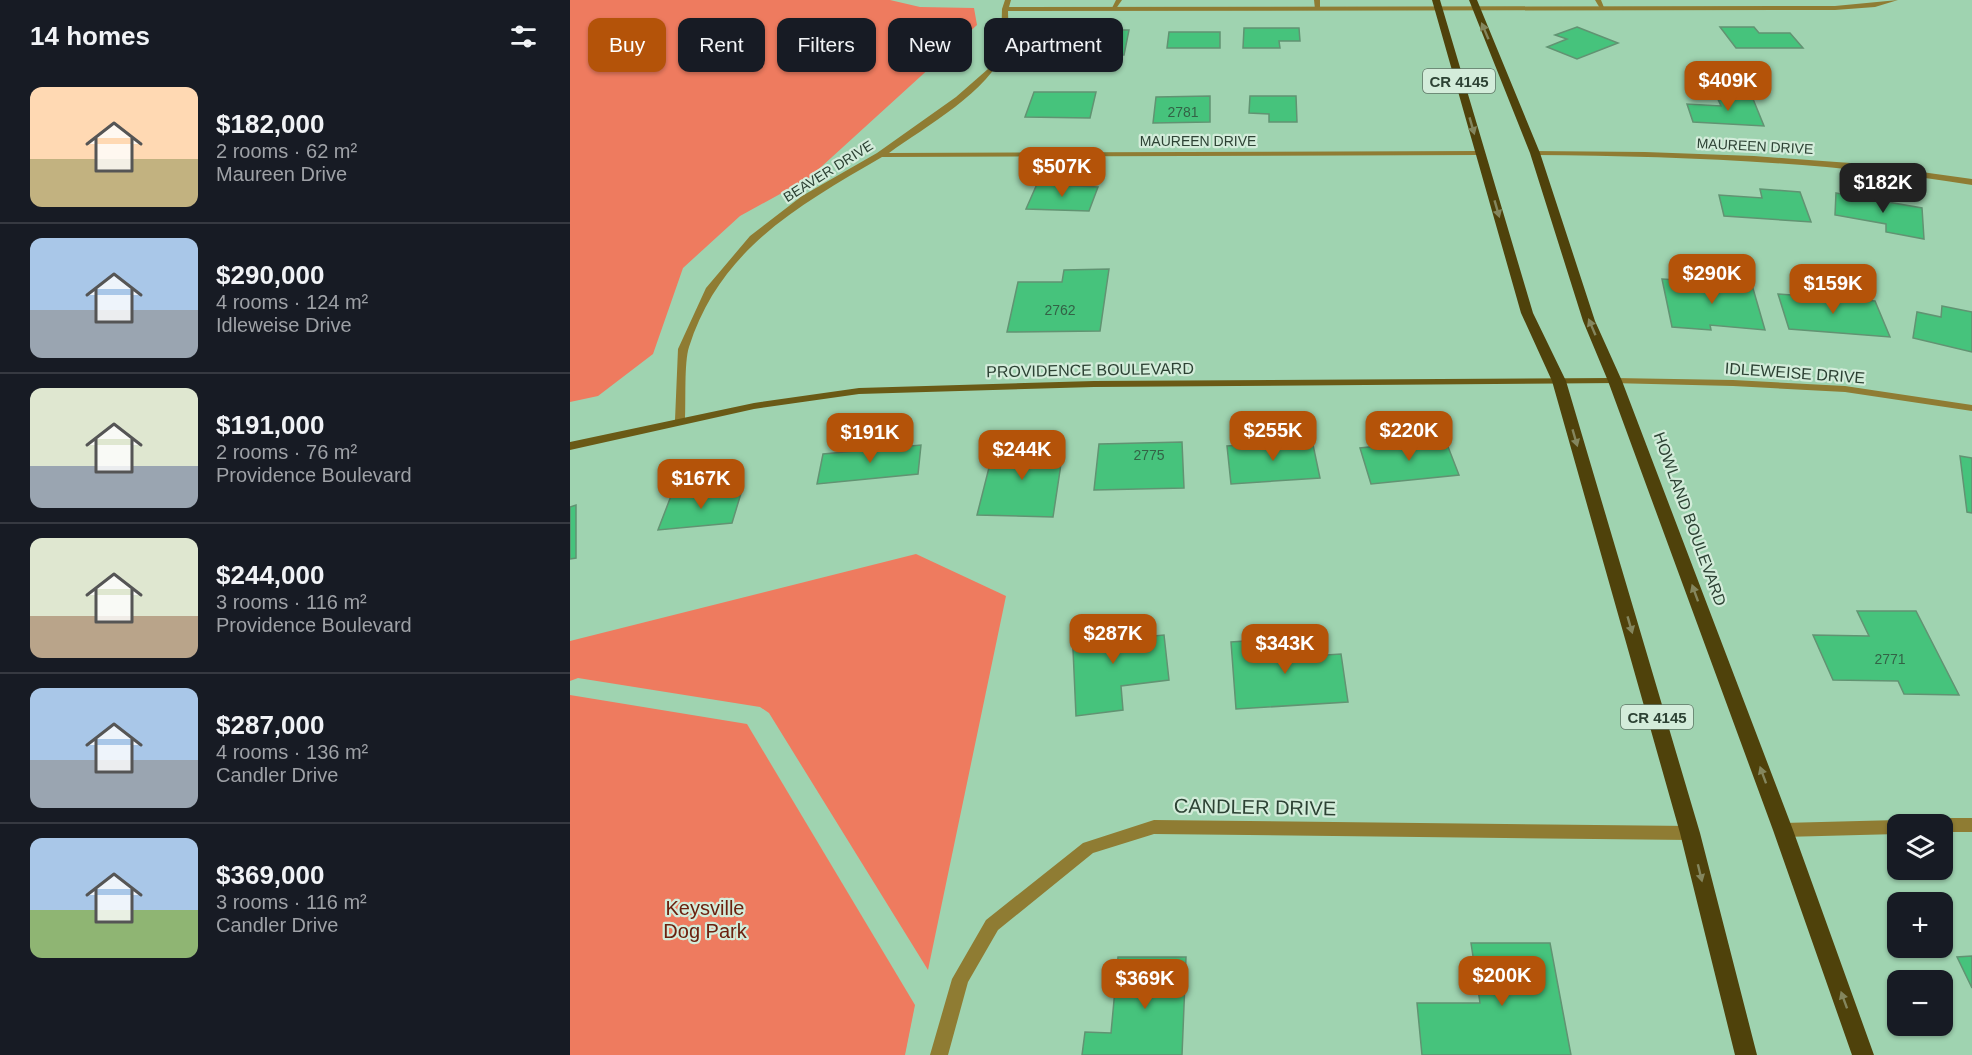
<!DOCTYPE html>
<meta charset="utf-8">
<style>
body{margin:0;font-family:Helvetica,sans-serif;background:#242831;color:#f1f3f6;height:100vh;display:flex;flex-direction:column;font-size:22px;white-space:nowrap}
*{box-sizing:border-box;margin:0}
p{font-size:20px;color:#9ea1a6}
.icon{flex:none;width:33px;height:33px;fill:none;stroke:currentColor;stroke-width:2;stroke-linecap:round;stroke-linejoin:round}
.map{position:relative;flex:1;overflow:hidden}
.panel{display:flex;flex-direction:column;background:#171b24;width:570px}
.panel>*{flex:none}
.top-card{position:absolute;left:18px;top:18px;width:570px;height:54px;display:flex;gap:12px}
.fabs{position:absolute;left:1317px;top:814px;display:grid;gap:12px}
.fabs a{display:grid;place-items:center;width:66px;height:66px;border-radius:12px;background:#171b24;box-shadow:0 2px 4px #0004;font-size:30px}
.price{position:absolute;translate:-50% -51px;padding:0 14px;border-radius:12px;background:#b45309;color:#fff;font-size:20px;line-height:39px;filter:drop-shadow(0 2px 3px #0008)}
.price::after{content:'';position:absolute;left:50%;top:36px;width:18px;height:14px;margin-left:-9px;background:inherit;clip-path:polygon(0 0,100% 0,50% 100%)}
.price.selected{background:#222;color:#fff}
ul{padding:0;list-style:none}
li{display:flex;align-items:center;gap:18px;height:150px;padding:0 30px}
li+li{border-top:2px solid #363941}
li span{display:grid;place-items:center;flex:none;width:168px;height:120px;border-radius:12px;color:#555}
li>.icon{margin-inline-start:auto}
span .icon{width:72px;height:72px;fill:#fffc;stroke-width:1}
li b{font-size:26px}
h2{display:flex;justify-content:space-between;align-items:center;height:72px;padding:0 30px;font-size:26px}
.chip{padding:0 21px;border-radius:12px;background:#171b24;box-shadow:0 2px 4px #0004;font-size:21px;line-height:54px}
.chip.selected{background:#b45309;color:#fff}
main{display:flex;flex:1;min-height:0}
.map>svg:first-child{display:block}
.green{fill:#ee7b5f}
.building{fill:#46c37c;stroke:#619372;stroke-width:1.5}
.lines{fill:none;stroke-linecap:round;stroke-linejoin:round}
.lane{fill:#8f7c33;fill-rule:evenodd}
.street{fill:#8f7c33;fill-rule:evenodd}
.secondary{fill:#6a5a16;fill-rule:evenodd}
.primary{fill:#4f420b;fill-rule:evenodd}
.oneway{fill:#84865e}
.labels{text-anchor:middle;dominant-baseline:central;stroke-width:4.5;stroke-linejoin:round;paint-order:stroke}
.number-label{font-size:14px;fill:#336246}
.far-street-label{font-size:14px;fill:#2d4234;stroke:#d3ecda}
.shield{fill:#d3ecda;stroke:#5f7566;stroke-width:1.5}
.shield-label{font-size:15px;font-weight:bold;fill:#2d4234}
.street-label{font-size:16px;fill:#2d4234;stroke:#d3ecda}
.near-street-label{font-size:20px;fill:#2d4234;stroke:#d3ecda}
.near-park-label{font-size:20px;fill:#6b210f;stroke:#d3ecda}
</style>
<main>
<section class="panel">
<h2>14 homes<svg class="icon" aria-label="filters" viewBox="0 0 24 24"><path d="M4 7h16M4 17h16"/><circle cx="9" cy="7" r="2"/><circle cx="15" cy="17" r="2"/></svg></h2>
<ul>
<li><span style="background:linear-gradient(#ffd9b3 60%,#c2b280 0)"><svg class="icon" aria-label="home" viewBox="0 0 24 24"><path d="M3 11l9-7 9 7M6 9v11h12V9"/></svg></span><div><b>$182,000</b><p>2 rooms · 62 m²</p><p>Maureen Drive</p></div></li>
<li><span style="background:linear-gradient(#a9c7e8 60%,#9aa5b1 0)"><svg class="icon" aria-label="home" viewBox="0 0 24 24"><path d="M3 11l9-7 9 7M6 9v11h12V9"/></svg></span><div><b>$290,000</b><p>4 rooms · 124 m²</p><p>Idleweise Drive</p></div></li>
<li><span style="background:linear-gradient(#dfe7d0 65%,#9aa5b1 0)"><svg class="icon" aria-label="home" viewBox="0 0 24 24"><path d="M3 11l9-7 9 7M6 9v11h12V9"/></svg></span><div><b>$191,000</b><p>2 rooms · 76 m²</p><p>Providence Boulevard</p></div></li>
<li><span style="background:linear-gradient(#dfe7d0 65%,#b9a48a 0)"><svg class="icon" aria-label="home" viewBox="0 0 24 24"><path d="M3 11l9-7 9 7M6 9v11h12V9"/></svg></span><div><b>$244,000</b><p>3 rooms · 116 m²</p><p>Providence Boulevard</p></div></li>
<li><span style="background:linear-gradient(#a9c7e8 60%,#9aa5b1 0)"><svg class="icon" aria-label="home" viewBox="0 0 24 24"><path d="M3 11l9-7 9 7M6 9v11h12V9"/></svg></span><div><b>$287,000</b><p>4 rooms · 136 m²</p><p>Candler Drive</p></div></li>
<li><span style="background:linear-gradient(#a9c7e8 60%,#8fb573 0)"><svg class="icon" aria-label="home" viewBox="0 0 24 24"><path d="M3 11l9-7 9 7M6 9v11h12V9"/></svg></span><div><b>$369,000</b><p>3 rooms · 116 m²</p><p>Candler Drive</p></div></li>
</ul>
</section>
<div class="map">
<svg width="1402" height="1055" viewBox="0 0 1402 1055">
<rect width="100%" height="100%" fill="#9fd3b0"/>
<g class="green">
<path d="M 0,0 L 320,0 L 350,7 L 404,8 L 407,25 L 239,178 L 170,216 L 113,268 L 83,354 L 28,396 L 0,402 Z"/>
<path d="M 346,554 L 436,596 L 358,970 L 199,713 L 190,707 L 8,678 L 0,681 L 0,641 Z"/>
<path d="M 0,695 L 177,724 L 345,1005 L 335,1055 L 0,1055 Z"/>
</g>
<g class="building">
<path d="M 1007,27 L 1048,43 L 1007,59 L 977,47 L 997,39 L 985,35 Z"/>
<path d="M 1150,27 L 1184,27 L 1189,33 L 1220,33 L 1233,48 L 1166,48 Z"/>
<path d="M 674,28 L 729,28 L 730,41 L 709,41 L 710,48 L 673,48 Z"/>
<path d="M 529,30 L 559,30 L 554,55 L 487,55 L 493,37 L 527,37 Z"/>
<path d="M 599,32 L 650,32 L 650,48 L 597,48 Z"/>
<path d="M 464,92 L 526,92 L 520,118 L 455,117 Z"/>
<path d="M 640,96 L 640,122 L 583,123 L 586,97 Z"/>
<path d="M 680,96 L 726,96 L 727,122 L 699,122 L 699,114 L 679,113 Z"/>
<path d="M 1147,97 L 1183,99 L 1194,126 L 1123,122 L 1117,104 L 1151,106 Z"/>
<path d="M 467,184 L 528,187 L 519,211 L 456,209 Z"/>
<path d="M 1190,189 L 1230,192 L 1241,222 L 1154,216 L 1149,195 L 1192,198 Z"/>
<path d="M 1266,193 L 1352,208 L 1354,239 L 1316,232 L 1316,224 L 1265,215 Z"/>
<path d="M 539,269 L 530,331 L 437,332 L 448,282 L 492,282 L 494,270 Z"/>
<path d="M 1092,279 L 1182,285 L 1195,330 L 1140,325 L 1141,330 L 1102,327 Z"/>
<path d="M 1208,294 L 1305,301 L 1320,337 L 1219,329 Z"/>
<path d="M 1372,306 L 1402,312 L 1402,352 L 1343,338 L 1347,312 L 1371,317 Z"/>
<path d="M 875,439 L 889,475 L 801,484 L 790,448 Z"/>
<path d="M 742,440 L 750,478 L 661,484 L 657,446 Z"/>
<path d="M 612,442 L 614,488 L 524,490 L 529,444 Z"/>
<path d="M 425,444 L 494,444 L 483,517 L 407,515 Z"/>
<path d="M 351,445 L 348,474 L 247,484 L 253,454 Z"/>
<path d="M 1390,456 L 1402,458 L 1402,513 L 1397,512 Z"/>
<path d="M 172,490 L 162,523 L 88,530 L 101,496 Z"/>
<path d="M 6,505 L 6,558 L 0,559 L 0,507 Z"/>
<path d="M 1287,611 L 1346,611 L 1389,695 L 1334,694 L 1328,681 L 1263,680 L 1243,635 L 1299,636 Z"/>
<path d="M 560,620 L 561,638 L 594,635 L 599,680 L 551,686 L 553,710 L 506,716 L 502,627 Z"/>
<path d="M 738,637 L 740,656 L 771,654 L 778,702 L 666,709 L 661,642 Z"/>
<path d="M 901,943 L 980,943 L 1001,1055 L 852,1055 L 847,1003 L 910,1003 Z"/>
<path d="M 1402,956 L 1402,988 L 1387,957 Z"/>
<path d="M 548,957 L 616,957 L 612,1055 L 512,1055 L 515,1032 L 541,1033 Z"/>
</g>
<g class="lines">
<g class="lane">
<path d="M 546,0 L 552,0 L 545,10 L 541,10 Z"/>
<path d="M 744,0 L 750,0 L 750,10 L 745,9 Z"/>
<path d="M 1025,0 L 1031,0 L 1035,10 L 1031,10 Z"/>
</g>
<g class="street">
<path d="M 435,0 L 441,0 L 439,7 L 1265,6 L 1328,0 L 1305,7 L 1265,10 L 438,11 C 438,22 440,38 436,48 C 419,92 356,126 319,153 L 910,151 L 914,153 L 910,155 L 312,157 C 228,206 150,249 119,347 C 114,362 116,402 115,420 L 110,423 L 106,422 L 105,420 L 108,349 L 136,288 L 180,236 L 232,196 L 307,153 L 386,97 L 418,69 L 431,46 L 432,9 Z"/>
<path d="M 962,151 L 1075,152 L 1184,156 L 1294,164 L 1402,179 L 1402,185 C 1257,162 1112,156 965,155 L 961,153 Z"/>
<path d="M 1045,378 L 1163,380 L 1275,386 L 1402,405 L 1402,411 L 1275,392 L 1163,386 L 1041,383 L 1040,381 L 1041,379 Z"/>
<path d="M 1372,818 L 1402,818 L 1402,832 L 1372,832 L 1372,825 L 1364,825 L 1367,820 Z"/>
<path d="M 584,820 L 1120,826 L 1125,828 L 1128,833 L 1125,838 L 1120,840 L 584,834 L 523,853 L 428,930 L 398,982 L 378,1055 L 360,1055 L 382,979 L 416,920 L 513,843 Z"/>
<path d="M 1328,820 L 1333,822 L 1335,825 L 1328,825 L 1328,834 L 1213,837 L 1208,835 L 1205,830 L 1208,825 L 1213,823 Z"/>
</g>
<path class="secondary" d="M 1045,378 L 1049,379 L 1050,381 L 1049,383 L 524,387 L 289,394 L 184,409 L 0,450 L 0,442 L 184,403 L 289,388 L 524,381 Z"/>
<g class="primary">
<path d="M 862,0 L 870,0 L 963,313 L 996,381 L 1130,833 L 1187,1055 L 1165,1055 L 1110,833 L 982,381 L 951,313 Z"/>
<path d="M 899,0 L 907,0 L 970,153 L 1025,321 L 1052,381 L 1223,830 L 1304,1055 L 1282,1055 L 1203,830 L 1038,381 L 1013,321 L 960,153 Z"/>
</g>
</g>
<defs><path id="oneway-solid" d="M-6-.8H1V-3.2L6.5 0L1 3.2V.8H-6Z" transform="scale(1.5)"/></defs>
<g class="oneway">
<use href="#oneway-solid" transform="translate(915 31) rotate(-113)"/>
<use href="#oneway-solid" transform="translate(902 126) rotate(74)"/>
<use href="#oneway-solid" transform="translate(927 209) rotate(74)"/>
<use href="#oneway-solid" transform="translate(1022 327) rotate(-113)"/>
<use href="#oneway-solid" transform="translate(1005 438) rotate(74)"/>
<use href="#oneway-solid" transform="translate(1125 593) rotate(-110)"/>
<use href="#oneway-solid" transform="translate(1060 625) rotate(74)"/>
<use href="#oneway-solid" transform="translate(1193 775) rotate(-110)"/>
<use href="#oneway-solid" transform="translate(1130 873) rotate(76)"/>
<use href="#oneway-solid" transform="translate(1274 1000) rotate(-110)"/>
</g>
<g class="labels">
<g class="number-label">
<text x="613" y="112">2781</text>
<text x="490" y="310">2762</text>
<text x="579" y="455">2775</text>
<text x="1320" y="659">2771</text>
</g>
<g class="far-street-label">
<text x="628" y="141">MAUREEN DRIVE</text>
<text transform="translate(1185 146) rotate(3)">MAUREEN DRIVE</text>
<text transform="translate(258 171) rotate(-32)">BEAVER DRIVE</text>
</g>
<g class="shield">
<rect x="853" y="69" width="72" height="24" rx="4.5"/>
<rect x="1051" y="705" width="72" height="24" rx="4.5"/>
</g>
<g class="shield-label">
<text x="889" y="81">CR 4145</text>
<text x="1087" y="717">CR 4145</text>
</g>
<g class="street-label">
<text transform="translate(520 370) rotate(-1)">PROVIDENCE BOULEVARD</text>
<text transform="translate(1225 373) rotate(4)">IDLEWEISE DRIVE</text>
<text transform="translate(1120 519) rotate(70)">HOWLAND BOULEVARD</text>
</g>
<g class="near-street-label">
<text transform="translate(685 807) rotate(1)">CANDLER DRIVE</text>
</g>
<g class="near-park-label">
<text x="135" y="908">Keysville<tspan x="135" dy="23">Dog Park</tspan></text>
</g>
</g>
</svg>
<div class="fabs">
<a><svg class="icon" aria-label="layers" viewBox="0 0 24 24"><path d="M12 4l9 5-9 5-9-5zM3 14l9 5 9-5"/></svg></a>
<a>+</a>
<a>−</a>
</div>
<b class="price" style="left:1158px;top:112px">$409K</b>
<b class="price" style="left:492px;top:198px">$507K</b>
<b class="price selected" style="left:1313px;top:214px">$182K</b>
<b class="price" style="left:1142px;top:305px">$290K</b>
<b class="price" style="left:1263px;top:315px">$159K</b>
<b class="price" style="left:703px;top:462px">$255K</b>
<b class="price" style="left:839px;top:462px">$220K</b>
<b class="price" style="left:300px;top:464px">$191K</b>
<b class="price" style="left:452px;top:481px">$244K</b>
<b class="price" style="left:131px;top:510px">$167K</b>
<b class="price" style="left:543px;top:665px">$287K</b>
<b class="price" style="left:715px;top:675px">$343K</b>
<b class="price" style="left:932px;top:1007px">$200K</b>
<b class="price" style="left:575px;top:1010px">$369K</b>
<div class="top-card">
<a class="chip selected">Buy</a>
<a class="chip">Rent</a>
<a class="chip">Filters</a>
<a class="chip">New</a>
<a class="chip">Apartment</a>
</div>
</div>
</main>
